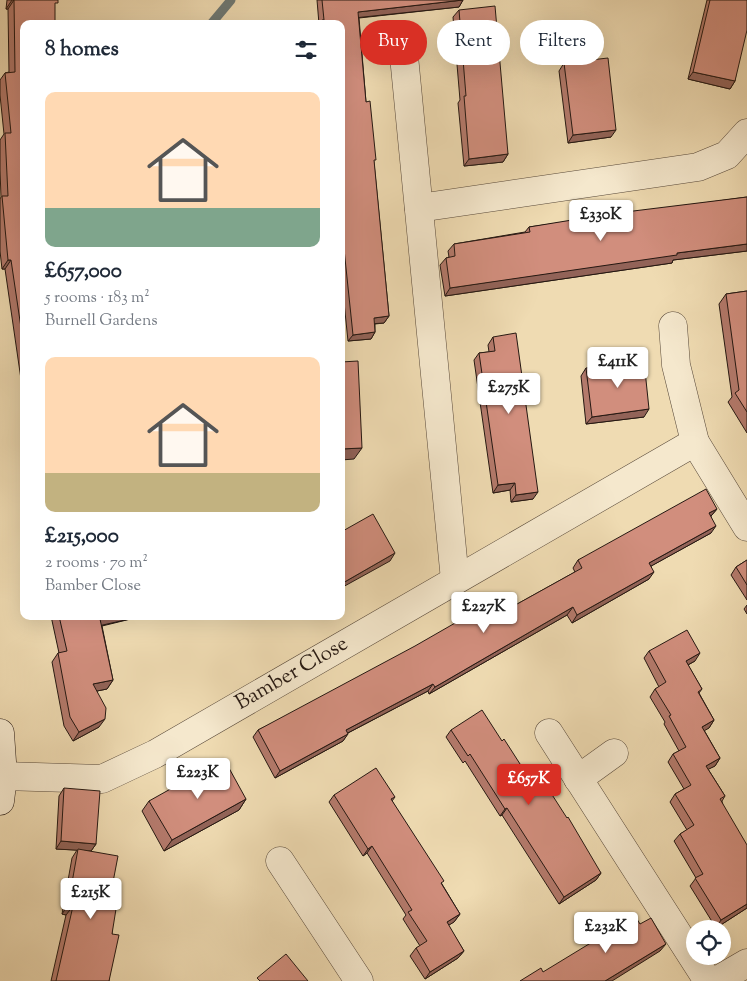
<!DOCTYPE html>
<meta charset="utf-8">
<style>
body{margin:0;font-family:"Sorts Mill Goudy",serif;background:#f2f2f3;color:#1f2937;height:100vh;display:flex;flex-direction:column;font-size:19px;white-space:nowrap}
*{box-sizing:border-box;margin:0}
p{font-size:16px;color:#747a83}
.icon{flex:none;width:28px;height:28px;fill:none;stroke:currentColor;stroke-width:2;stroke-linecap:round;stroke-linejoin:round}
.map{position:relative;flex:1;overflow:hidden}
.side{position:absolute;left:20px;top:20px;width:325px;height:600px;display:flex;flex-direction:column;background:#fff;border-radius:10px;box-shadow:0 5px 20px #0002}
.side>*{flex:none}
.hud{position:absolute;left:360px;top:20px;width:311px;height:45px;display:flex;gap:10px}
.tools{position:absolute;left:686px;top:920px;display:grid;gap:10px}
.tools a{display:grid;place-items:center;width:45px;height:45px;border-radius:50%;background:#fff;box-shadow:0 5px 20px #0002;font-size:25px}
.price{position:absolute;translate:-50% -42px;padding:0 11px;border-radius:5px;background:#fff;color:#222;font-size:16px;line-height:32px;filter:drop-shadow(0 1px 2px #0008)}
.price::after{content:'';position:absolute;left:50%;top:30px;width:15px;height:11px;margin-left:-8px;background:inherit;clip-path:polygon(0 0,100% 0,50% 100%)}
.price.current{background:#d93025;color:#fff}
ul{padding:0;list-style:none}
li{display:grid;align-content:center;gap:10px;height:265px;padding:0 25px}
li span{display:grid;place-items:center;height:155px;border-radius:10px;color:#555}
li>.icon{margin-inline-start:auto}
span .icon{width:90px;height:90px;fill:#fffc;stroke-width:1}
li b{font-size:21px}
h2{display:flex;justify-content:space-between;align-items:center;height:60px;padding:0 25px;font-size:21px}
.tag{padding:0 18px;border-radius:22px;background:#fff;box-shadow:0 5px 20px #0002;font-size:18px;line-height:45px}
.tag.current{background:#d93025;color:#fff}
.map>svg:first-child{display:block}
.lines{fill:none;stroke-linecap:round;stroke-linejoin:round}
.stream{stroke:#6e7975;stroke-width:9}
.street-casing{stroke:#58493a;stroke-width:29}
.secondary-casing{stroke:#251812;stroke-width:29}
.street{stroke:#f5e8cd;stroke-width:28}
.secondary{stroke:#f5e8cd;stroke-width:28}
.wall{fill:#b47a6c;stroke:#251812}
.shaded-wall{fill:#926358;stroke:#251812}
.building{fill:#d18e7d;stroke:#251812}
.labels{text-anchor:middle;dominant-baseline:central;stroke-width:4;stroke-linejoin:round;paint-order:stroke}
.street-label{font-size:21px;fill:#251812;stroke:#f5e8cd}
</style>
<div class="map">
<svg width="747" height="981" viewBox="0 0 747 981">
<rect width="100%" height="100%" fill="#efdbb2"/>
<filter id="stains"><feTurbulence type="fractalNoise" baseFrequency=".004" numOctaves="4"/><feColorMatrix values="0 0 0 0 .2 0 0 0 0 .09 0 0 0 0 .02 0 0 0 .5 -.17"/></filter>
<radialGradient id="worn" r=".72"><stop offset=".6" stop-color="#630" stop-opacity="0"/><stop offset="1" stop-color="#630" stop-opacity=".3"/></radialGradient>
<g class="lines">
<path class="stream" d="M 211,24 L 231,0"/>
<defs>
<g id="street">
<path d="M 403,46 L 455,580"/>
<path d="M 419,208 L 698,167 L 727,155 L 747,133"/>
<path d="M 673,326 L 676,365 L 695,442 L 747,527"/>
<path d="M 549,733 L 708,981"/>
<path d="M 3,776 L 102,779 L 155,754 L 695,442"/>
<path d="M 578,779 L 614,753"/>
<path d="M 280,861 L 359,981"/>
<path d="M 716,981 L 747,963"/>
</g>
<path id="secondary" d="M 0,733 L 3,776 L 0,801"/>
</defs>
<use href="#street" class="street-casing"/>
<use href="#secondary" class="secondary-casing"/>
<use href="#street" class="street"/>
<use href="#secondary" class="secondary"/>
</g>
<g class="wall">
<path d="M 7,0 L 58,0 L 24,24 L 24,400 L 5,269 L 2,269 L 0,251 L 0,199 L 1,197 L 0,170 L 0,140 L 4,134 L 0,95 L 0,80 L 5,73 L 9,72 L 8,9 L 6,9 Z"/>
<path d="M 317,0 L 463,0 L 459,7 L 359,18 L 366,102 L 374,163 L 389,316 L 384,323 L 375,324 L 375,332 L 371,339 L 348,341 L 341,273 L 341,24 L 319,24 Z"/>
<path d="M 707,0 L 747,0 L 735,81 L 730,89 L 688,79 Z"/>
<path d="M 459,10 L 508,154 L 503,162 L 464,166 L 458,103 L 460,100 L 453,17 Z"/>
<path d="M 564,63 L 611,137 L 568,143 L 559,71 Z"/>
<path d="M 747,197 L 747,251 L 673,260 L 672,263 L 445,296 L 440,265 L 446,258 L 449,257 L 448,251 L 454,244 L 525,232 L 529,227 Z"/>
<path d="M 747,291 L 747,433 L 728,402 L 732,397 L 719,304 L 726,294 Z"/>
<path d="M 493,337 L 533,499 L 511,502 L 510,490 L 493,493 L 474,360 L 479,353 L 489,352 L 488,345 Z"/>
<path d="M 586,368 L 644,417 L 586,424 L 581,376 Z"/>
<path d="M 717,509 L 711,516 L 711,533 L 651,566 L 649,579 L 572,623 L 567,615 L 429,694 L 428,691 L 348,733 L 343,741 L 275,778 L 253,737 L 258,730 L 483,623 L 575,572 L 573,568 L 578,560 Z"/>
<path d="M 747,560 L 747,600 L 731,575 L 736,567 Z"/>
<path d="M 747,605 L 747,614 L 744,609 Z"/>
<path d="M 51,616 L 143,616 L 102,626 L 113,680 L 107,689 L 97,691 L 99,727 L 73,741 L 64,726 L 52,662 L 58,653 L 59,653 Z"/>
<path d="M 649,651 L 695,661 L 688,665 L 702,689 L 699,693 L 714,720 L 709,728 L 704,730 L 720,758 L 715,766 L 708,769 L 725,796 L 722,801 L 747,908 L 716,928 L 690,886 L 696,878 L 674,841 L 680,834 L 687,830 L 670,802 L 675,794 L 684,789 L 668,762 L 673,754 L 679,751 L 664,724 L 665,722 L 650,697 L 655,689 L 659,687 L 644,658 Z"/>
<path d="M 451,730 L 502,741 L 522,767 L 541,795 L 601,873 L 596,880 L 559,904 L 502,815 L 500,816 L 465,761 L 463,763 L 446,737 Z"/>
<path d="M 64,788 L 96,844 L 91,851 L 113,882 L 112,934 L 109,981 L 51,981 L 66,915 L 62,914 L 72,858 L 77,850 L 56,849 L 59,796 Z"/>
<path d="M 334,795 L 395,797 L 392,801 L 460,914 L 454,922 L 448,925 L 464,951 L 458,958 L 425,979 L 410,956 L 416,948 L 420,946 L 403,919 L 406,915 L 367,853 L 363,856 L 329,802 Z"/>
<path d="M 246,799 L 239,810 L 164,851 L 142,811 L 149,801 Z"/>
</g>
<g class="shaded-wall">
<path d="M 12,0 L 14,0 L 8,9 L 6,9 Z"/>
<path d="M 463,0 L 459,7 L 354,18 L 358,12 Z"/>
<path d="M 693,72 L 735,81 L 730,89 L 688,79 Z"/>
<path d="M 616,130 L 611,137 L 568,143 L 573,135 Z"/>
<path d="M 508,154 L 503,162 L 464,166 L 469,159 Z"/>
<path d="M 747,244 L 747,251 L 673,260 L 672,263 L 445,296 L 450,288 L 677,253 Z"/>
<path d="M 8,260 L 11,260 L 5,269 L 2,269 Z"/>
<path d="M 389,316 L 384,323 L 369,324 L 374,318 Z"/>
<path d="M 375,332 L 371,339 L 348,341 L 353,335 Z"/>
<path d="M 649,409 L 644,417 L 586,424 L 592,417 Z"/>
<path d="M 362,448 L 354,459 L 341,460 L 341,449 Z"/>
<path d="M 515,483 L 510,490 L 493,493 L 498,485 Z"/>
<path d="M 538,492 L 533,499 L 511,502 L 516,495 Z"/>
<path d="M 717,509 L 711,516 L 703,520 L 709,513 Z"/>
<path d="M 716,526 L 711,533 L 644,570 L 649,563 Z"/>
<path d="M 395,553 L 390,561 L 341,588 L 341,584 Z"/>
<path d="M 654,572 L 649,579 L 572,623 L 577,615 Z"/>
<path d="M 573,607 L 567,615 L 429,694 L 435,687 Z"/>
<path d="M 111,616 L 143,616 L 94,627 L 100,619 Z"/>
<path d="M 700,653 L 695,661 L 680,669 L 686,661 Z"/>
<path d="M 113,680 L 107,689 L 87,693 L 93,684 Z"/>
<path d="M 433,684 L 428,691 L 340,737 L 346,730 Z"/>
<path d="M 105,719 L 99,727 L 73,741 L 79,732 Z"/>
<path d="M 714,720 L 709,728 L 697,735 L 702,727 Z"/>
<path d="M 348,734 L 343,741 L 275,778 L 280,771 Z"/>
<path d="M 720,758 L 715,766 L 701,773 L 706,766 Z"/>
<path d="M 246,799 L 239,810 L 164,851 L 172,840 Z"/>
<path d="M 507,808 L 502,815 L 500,816 L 505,809 Z"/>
<path d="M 61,841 L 96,844 L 91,851 L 56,849 Z"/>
<path d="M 372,846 L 367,853 L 363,856 L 368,849 Z"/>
<path d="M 601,873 L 596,880 L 559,904 L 564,897 Z"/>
<path d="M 747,904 L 747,908 L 716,928 L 721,920 Z"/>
<path d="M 68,905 L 73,906 L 66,915 L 62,914 Z"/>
<path d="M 460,914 L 454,922 L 441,930 L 447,922 Z"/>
<path d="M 666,944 L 660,951 L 612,981 L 605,981 Z"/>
<path d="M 464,951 L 458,958 L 425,979 L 430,972 Z"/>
</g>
<g class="building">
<path d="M 14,0 L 58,0 L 58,3 L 55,3 L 55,24 L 24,24 L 24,348 L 11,260 L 8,260 L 2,196 L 8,196 L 5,133 L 11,133 L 5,73 L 15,72 Z"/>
<path d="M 322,0 L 463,0 L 358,12 L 366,102 L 370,101 L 376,160 L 374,160 L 389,316 L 374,318 L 375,332 L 353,335 L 341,220 L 341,24 L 322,24 L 322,20 L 324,20 Z"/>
<path d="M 710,0 L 747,0 L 747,30 L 735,81 L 693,72 Z"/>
<path d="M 495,6 L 508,154 L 469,159 L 464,96 L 466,96 L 459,10 Z"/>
<path d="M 608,58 L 616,130 L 573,135 L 564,63 Z"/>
<path d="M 747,197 L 747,244 L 677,253 L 677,255 L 450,288 L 446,258 L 455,256 L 454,244 L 530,232 L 529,227 L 609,214 Z"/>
<path d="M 747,291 L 747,412 L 735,393 L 739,390 L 726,294 Z"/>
<path d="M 516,333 L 538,492 L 516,495 L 515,483 L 498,485 L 479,353 L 495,351 L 493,337 Z"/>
<path d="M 358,361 L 362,448 L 341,449 L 341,362 Z"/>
<path d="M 644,361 L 649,409 L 592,417 L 586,368 Z"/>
<path d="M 706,489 L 717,509 L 709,513 L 716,526 L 649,563 L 654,572 L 577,615 L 573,607 L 435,687 L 433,684 L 346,730 L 348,734 L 280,771 L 258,730 L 415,646 L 476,611 L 483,623 L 582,568 L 578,560 Z"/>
<path d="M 373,514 L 395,553 L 341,584 L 341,532 Z"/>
<path d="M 747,560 L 747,585 L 736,567 Z"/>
<path d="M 59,616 L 111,616 L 100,619 L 113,680 L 93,684 L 106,708 L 105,719 L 79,732 L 70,717 L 58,653 L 67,651 Z"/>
<path d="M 687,630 L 700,653 L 686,661 L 702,689 L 698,692 L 714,720 L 702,727 L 720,758 L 706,766 L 725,796 L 720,799 L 747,845 L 747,904 L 721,920 L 695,878 L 703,874 L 680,834 L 694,825 L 675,794 L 691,785 L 673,754 L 686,747 L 669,716 L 671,715 L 655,689 L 666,682 L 649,651 Z"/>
<path d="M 482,710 L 502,741 L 504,739 L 522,767 L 523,766 L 541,795 L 549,790 L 567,818 L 568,817 L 601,873 L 564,897 L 507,808 L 505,809 L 470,754 L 468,756 L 451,730 Z"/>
<path d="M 224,759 L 246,799 L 172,840 L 149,801 Z"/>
<path d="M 376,768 L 395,797 L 391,799 L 444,881 L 441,883 L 460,914 L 447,922 L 464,951 L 430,972 L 416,948 L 427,941 L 408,912 L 412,910 L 372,846 L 368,849 L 334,795 Z"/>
<path d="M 64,788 L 100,791 L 96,844 L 61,841 Z"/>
<path d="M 78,849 L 118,856 L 113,882 L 120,884 L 112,934 L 119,935 L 109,981 L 56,981 L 73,906 L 68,905 Z"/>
<path d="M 635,916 L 640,924 L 651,918 L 666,944 L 605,981 L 520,981 L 541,968 L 543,972 Z"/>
<path d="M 286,954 L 308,981 L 260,981 L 257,978 Z"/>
</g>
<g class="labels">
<g class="street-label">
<text transform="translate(292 674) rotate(-30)">Bamber Close</text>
</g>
</g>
<rect width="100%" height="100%" filter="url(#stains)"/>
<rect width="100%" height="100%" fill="url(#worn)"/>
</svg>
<div class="tools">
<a><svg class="icon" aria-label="locate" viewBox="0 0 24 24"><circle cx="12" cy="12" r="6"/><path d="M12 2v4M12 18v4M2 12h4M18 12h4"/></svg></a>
</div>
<b class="price" style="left:601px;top:242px">£330K</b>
<b class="price" style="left:618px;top:389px">£411K</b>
<b class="price" style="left:509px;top:415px">£275K</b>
<b class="price" style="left:484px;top:634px">£227K</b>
<b class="price" style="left:198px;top:800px">£223K</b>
<b class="price current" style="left:529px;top:806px">£657K</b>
<b class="price" style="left:91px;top:920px">£215K</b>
<b class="price" style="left:606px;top:954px">£232K</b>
<div class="hud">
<a class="tag current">Buy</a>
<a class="tag">Rent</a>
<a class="tag">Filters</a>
</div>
<section class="side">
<h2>8 homes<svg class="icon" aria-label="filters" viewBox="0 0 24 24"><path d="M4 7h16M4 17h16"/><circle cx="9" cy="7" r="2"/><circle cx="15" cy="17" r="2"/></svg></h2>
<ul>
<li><span style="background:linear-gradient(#ffd9b3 75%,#7fa58c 0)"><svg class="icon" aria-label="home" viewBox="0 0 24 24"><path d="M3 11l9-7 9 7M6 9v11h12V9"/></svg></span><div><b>£657,000</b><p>5 rooms · 183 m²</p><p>Burnell Gardens</p></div></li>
<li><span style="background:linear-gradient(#ffd9b3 75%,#c2b280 0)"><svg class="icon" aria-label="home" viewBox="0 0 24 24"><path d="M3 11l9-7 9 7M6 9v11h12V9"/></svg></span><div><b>£215,000</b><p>2 rooms · 70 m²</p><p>Bamber Close</p></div></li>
</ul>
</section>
</div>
